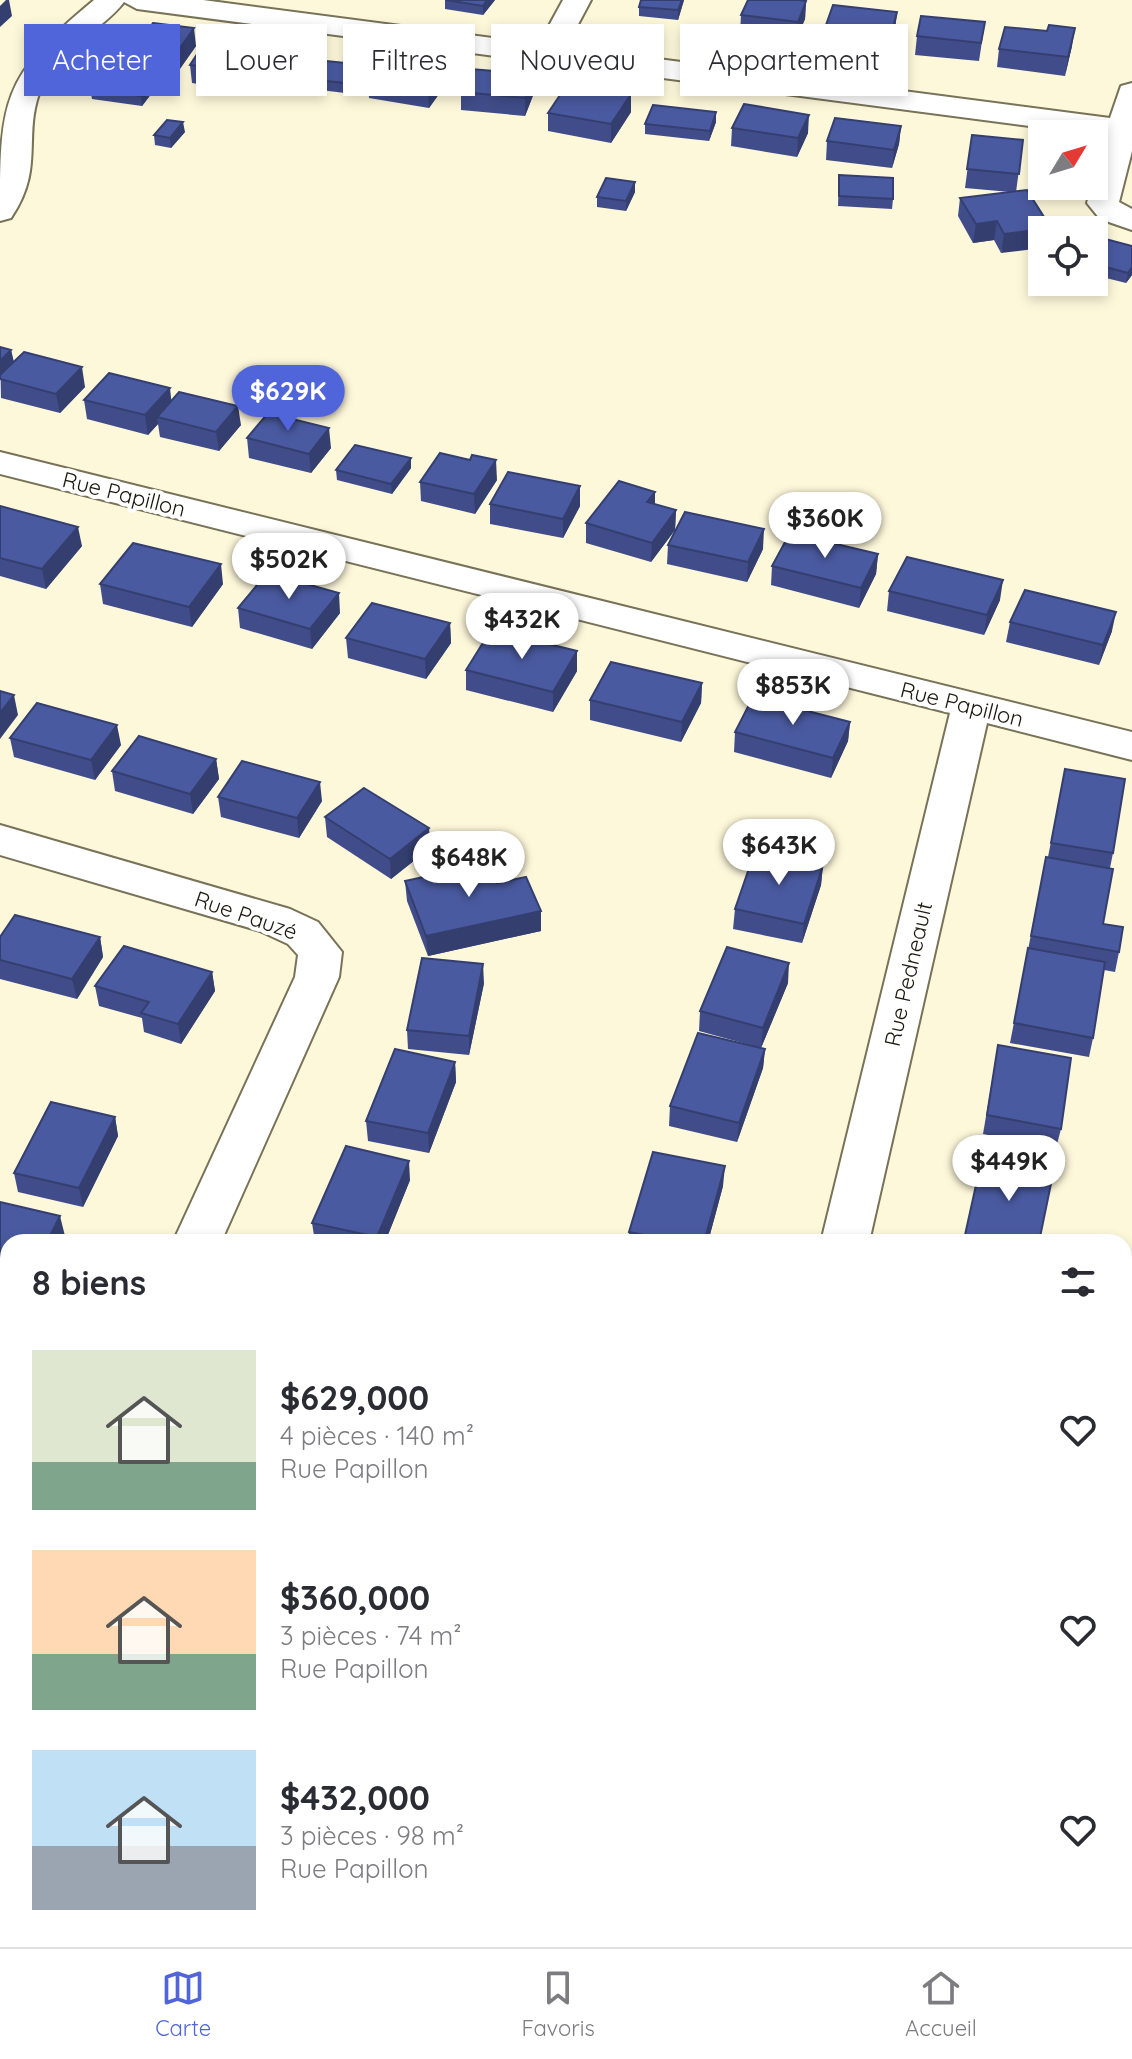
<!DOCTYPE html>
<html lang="fr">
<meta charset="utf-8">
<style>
body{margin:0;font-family:Quicksand,sans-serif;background:#f7f7f7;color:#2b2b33;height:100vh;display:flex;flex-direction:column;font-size:30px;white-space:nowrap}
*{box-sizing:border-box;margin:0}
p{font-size:26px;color:#7c7c81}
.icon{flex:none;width:44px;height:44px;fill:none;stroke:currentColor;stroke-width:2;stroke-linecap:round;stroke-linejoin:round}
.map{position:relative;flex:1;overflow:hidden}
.details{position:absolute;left:0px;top:1234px;width:1132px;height:714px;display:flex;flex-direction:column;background:#fff;border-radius:24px 24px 0 0;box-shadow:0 4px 12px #0003}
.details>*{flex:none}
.banner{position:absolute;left:24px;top:24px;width:1084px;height:72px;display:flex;gap:16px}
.needle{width:52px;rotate:52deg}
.fabs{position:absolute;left:1028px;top:120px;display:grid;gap:16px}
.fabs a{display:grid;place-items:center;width:80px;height:80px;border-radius:0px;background:#fff;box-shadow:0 4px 12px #0003;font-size:40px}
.price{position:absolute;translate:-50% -68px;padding:0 18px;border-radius:28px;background:#fff;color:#222;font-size:26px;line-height:52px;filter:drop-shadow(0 2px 4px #0008)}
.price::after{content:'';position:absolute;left:50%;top:48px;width:24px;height:18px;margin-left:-12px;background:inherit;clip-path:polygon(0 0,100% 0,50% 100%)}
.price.on{background:#5165da;color:#fff}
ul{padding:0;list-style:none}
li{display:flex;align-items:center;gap:24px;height:200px;padding:0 32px}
li span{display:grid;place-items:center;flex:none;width:224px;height:160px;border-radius:0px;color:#555}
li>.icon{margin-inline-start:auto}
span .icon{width:96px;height:96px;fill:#fffc;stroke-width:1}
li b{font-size:34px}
h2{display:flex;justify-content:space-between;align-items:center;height:96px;padding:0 32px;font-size:34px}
.tag{padding:0 28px;border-radius:0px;background:#fff;box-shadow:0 4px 12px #0003;font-size:28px;line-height:72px}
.tag.on{background:#5165da;color:#fff}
.tab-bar{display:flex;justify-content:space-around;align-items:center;height:112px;border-top:2px solid #e1e1e2;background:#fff;font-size:22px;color:#7c7c81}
.tab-bar a{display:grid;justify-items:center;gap:4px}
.tab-bar .on{color:#5165da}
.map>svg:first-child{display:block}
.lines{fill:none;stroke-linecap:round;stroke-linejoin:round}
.minor-casing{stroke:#777258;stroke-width:4}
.minor{fill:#fff;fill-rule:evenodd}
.wall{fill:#404d8a}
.shaded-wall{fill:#343f70}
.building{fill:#4a5aa0;stroke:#343f70;stroke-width:2}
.labels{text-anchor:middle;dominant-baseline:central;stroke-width:8;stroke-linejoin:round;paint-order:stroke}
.street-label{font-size:22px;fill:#1b180e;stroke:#fff}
</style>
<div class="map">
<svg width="1132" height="1947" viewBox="0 0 1132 1947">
<rect width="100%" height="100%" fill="#fef8db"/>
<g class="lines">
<defs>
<g id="minor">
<path d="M 94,0 L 203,0 L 539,44 L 563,0 L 591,0 L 566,47 L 1110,118 L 1121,86 L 1132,83 L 1132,151 L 1119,202 L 1132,209 L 1132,230 L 1100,219 L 1087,203 L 1105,136 L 137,9 L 124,2 C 100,33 58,48 42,86 C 21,135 46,167 11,218 L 0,221 C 0,100 0,78 94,0 Z"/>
<path d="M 0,452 L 1132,732 L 1132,760 L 987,723 L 869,1242 L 821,1242 L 950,713 L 0,474 Z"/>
<path d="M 0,825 L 290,909 L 318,922 L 342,952 L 339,977 L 221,1242 L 173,1242 L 295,977 L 298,955 L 288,944 L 260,931 L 0,855 Z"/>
<path d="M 8,1634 L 8,1698 L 0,1701 L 0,1637 Z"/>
<path d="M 651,1940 L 711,1940 L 709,1947 L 649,1947 Z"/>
</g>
</defs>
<use href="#minor" class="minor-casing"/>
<use href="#minor" class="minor"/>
</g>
<g class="wall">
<path d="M 445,0 L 495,0 L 483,15 L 445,9 Z"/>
<path d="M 684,0 L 678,20 L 639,16 L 639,7 Z"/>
<path d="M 806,1 L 805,19 L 796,40 L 740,33 L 741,15 Z"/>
<path d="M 897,12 L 895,30 L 889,53 L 824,46 L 825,28 Z"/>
<path d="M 985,22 L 979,61 L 915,55 L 917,36 Z"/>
<path d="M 207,39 L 271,63 L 259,85 L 215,80 L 211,86 L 192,83 L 190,65 Z"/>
<path d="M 196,46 L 177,73 L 136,69 L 134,50 Z"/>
<path d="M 1072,46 L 1065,76 L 997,67 L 999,49 Z"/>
<path d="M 443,68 L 444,87 L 429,108 L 369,98 L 368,79 Z"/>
<path d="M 356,73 L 345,93 L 287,86 L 286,77 Z"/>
<path d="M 158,85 L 142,106 L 92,99 L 90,89 Z"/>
<path d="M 461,92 L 534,93 L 525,116 L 461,110 Z"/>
<path d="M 631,112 L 611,143 L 548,131 L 548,113 Z"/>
<path d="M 716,122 L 709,141 L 645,134 L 645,124 Z"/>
<path d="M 901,126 L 899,144 L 892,168 L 826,160 L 827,141 Z"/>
<path d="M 732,128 L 808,133 L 797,157 L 731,146 Z"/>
<path d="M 185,132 L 171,148 L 155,145 L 154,135 Z"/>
<path d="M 972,135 L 1023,140 L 1016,192 L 1001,253 L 994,240 L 973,243 L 958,216 L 960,198 L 1010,192 L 965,188 Z"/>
<path d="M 839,175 L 893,199 L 892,209 L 838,206 Z"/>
<path d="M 635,182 L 635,192 L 626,211 L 597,207 L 597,197 Z"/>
<path d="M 1094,236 L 1132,275 L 1126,283 L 1094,275 Z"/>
<path d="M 0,347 L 11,350 L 14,362 L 85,387 L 60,413 L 1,398 Z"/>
<path d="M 84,400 L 241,425 L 219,451 L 160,437 L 158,424 L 148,435 L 87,419 Z"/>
<path d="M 247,438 L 331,448 L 311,473 L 249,458 Z"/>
<path d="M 411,458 L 411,468 L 392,494 L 337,480 L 336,470 Z"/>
<path d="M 470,460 L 497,480 L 475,514 L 421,501 L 420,482 Z"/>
<path d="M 490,504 L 580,506 L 563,538 L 490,524 Z"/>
<path d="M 0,506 L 82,546 L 46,589 L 0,576 Z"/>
<path d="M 676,510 L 675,530 L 651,562 L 586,543 L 586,523 Z"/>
<path d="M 668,545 L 763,549 L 747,582 L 667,564 Z"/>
<path d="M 878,554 L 876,574 L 859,608 L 771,585 L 772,566 Z"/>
<path d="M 100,584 L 223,584 L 192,627 L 103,604 Z"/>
<path d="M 889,591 L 1000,600 L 984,635 L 887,611 Z"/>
<path d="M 238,608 L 340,613 L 312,649 L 240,628 Z"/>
<path d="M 1010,622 L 1112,631 L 1099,665 L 1006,642 Z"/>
<path d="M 450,623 L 451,643 L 426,679 L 348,658 L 346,638 Z"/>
<path d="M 577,651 L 577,671 L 553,712 L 466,690 L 466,670 Z"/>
<path d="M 702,683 L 701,703 L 681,742 L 590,720 L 590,700 Z"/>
<path d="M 850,722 L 848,741 L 831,778 L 734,752 L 735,732 Z"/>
<path d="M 10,738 L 121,745 L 95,780 L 14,757 Z"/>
<path d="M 216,759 L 219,779 L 193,814 L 115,791 L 112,771 Z"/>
<path d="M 1065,769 L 1113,853 L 1110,868 L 1103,924 L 1119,952 L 1115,972 L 1104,970 L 1093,1038 L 1089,1057 L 1010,1043 L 1046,857 L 1048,857 Z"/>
<path d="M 218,797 L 322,801 L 299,838 L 221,817 Z"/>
<path d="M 325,817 L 429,828 L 430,848 L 391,879 L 327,837 Z"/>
<path d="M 823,865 L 821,885 L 802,943 L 733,929 L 735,909 Z"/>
<path d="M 405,881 L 497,883 L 541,911 L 541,931 L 428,956 L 407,901 Z"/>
<path d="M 0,937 L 100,937 L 103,957 L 77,999 L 0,979 Z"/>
<path d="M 212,972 L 215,991 L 181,1044 L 144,1032 L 142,1018 L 99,1006 L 95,986 Z"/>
<path d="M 484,983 L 469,1055 L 408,1049 L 407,1030 Z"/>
<path d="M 788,983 L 761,1048 L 699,1031 L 700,1011 Z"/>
<path d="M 998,1045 L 1061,1129 L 1056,1148 L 983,1134 Z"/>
<path d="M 765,1049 L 763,1068 L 737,1142 L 669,1126 L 670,1106 Z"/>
<path d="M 455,1062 L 456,1082 L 429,1153 L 368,1141 L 366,1121 Z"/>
<path d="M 115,1117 L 118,1136 L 83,1207 L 18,1192 L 14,1173 Z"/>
<path d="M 982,1158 L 1039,1242 L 964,1242 Z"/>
<path d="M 410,1180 L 385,1242 L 315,1242 L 312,1223 Z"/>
<path d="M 723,1186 L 708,1242 L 628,1242 L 629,1232 Z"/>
<path d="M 0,1202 L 65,1236 L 8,1242 L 8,1313 L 0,1310 Z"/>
</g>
<g class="shaded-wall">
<path d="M 6,0 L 9,0 L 12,16 L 0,27 L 0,6 Z"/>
<path d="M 487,0 L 495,0 L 483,15 L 483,6 Z"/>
<path d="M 682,0 L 684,0 L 678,20 L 678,10 Z"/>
<path d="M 806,1 L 805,19 L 796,40 L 798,22 Z"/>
<path d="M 897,12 L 895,30 L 889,53 L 891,35 Z"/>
<path d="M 194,28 L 196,46 L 177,73 L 175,55 Z"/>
<path d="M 1075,28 L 1072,46 L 1065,76 L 1068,57 Z"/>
<path d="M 270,45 L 271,63 L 259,85 L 257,66 Z"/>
<path d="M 213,62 L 215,80 L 211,86 L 209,67 Z"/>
<path d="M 356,64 L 356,73 L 345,93 L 345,83 Z"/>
<path d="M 443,68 L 444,87 L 429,108 L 428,89 Z"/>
<path d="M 533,74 L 534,93 L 525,116 L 525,98 Z"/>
<path d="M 157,75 L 158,85 L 142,106 L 141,96 Z"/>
<path d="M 631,94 L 631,112 L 611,143 L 611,124 Z"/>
<path d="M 716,112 L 716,122 L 709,141 L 710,131 Z"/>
<path d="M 809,115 L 808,133 L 797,157 L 798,138 Z"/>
<path d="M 183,122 L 185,132 L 171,148 L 170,138 Z"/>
<path d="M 901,126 L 899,144 L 892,168 L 894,150 Z"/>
<path d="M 635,182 L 635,192 L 626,211 L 626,201 Z"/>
<path d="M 997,221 L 994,240 L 973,243 L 976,224 Z"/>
<path d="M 1051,228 L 1050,230 L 1042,230 L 1042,248 L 1001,253 L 1004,234 Z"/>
<path d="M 1132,267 L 1132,275 L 1126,283 L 1128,273 Z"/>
<path d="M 11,350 L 15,369 L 0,379 L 0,361 Z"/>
<path d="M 82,367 L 85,387 L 60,413 L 56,394 Z"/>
<path d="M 170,388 L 172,407 L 157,417 L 158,424 L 148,435 L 145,415 Z"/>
<path d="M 238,406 L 241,425 L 219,451 L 216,432 Z"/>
<path d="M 329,428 L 331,448 L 311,473 L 309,454 Z"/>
<path d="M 411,458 L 411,468 L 392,494 L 391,484 Z"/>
<path d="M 496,460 L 497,480 L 475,514 L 474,494 Z"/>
<path d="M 580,486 L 580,506 L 563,538 L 563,519 Z"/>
<path d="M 655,492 L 655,511 L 647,502 Z"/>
<path d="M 676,510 L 675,530 L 651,562 L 652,543 Z"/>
<path d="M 78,527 L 82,546 L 46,589 L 42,569 Z"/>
<path d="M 764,529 L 763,549 L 747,582 L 748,562 Z"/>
<path d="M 878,554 L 876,574 L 859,608 L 861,588 Z"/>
<path d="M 221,564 L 223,584 L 192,627 L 189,607 Z"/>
<path d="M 1003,580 L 1000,600 L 984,635 L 987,615 Z"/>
<path d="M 339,593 L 340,613 L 312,649 L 310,629 Z"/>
<path d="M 1116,612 L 1112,631 L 1099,665 L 1103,645 Z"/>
<path d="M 450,623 L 451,643 L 426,679 L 425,659 Z"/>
<path d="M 577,651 L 577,671 L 553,712 L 553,692 Z"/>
<path d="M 702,683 L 701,703 L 681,742 L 682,722 Z"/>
<path d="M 14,695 L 18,715 L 0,739 L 0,713 Z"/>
<path d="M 850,722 L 848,741 L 831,778 L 833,758 Z"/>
<path d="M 117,725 L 121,745 L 95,780 L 91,760 Z"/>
<path d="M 216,759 L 219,779 L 193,814 L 190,794 Z"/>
<path d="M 320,782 L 322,801 L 299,838 L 297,818 Z"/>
<path d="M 429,828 L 430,848 L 391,879 L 390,859 Z"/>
<path d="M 823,865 L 821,885 L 802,943 L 804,924 Z"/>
<path d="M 541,911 L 541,931 L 428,956 L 426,936 Z"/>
<path d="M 100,937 L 103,957 L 77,999 L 72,979 Z"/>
<path d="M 789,963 L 788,983 L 761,1048 L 763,1028 Z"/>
<path d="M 483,964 L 484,983 L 469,1055 L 469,1036 Z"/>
<path d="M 212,972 L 215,991 L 181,1044 L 178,1024 Z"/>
<path d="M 765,1049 L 763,1068 L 737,1142 L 739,1123 Z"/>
<path d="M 455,1062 L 456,1082 L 429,1153 L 428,1133 Z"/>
<path d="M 115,1117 L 118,1136 L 83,1207 L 79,1188 Z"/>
<path d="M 409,1161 L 410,1180 L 385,1242 L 377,1242 L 377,1237 Z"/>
<path d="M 725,1166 L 723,1186 L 708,1242 L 704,1242 Z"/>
<path d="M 60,1216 L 65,1236 L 61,1242 L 47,1242 Z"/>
<path d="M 8,1326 L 8,1356 L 0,1373 L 0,1343 Z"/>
<path d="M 110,1940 L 121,1940 L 118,1947 L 107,1947 Z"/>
<path d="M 513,1940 L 518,1940 L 516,1947 L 511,1947 Z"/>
</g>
<g class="building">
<path d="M 446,0 L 487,0 L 483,6 Z"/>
<path d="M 641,0 L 682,0 L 678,10 L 639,7 Z"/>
<path d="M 748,0 L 799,0 L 806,1 L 798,22 L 741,15 Z"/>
<path d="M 833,5 L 897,12 L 891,35 L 825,28 Z"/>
<path d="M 921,16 L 985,22 L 981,43 L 917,36 Z"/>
<path d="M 153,23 L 194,28 L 175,55 L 134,50 Z"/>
<path d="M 1049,25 L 1075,28 L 1068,57 L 999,49 L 1005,27 L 1047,31 Z"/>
<path d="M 207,39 L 270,45 L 257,66 L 213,62 L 209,67 L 190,65 Z"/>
<path d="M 297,58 L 356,64 L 345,83 L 286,77 Z"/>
<path d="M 384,59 L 443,68 L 428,89 L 368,79 Z"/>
<path d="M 107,68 L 157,75 L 141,96 L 90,89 Z"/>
<path d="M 470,69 L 533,74 L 525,98 L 461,92 Z"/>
<path d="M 568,83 L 631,94 L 611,124 L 548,113 Z"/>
<path d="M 744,104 L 809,115 L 798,138 L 732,128 Z"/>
<path d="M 653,105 L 716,112 L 710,131 L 645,124 Z"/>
<path d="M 835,118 L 901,126 L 894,150 L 827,141 Z"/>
<path d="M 167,120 L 183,122 L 170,138 L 154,135 Z"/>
<path d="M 972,135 L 1023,140 L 1019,174 L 967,169 Z"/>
<path d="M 839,175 L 893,178 L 893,199 L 839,196 Z"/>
<path d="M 606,178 L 635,182 L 626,201 L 597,197 Z"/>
<path d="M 1027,190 L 1051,228 L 1004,234 L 997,221 L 976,224 L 960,198 Z"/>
<path d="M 1094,236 L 1132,246 L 1132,267 L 1128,273 L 1094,264 Z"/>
<path d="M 0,347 L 11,350 L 0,361 Z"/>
<path d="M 24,352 L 82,367 L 56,394 L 0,379 L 0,375 Z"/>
<path d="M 109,373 L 170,388 L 145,415 L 84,400 Z"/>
<path d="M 179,392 L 238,406 L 216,432 L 157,417 Z"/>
<path d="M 268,413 L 329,428 L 309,454 L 247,438 Z"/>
<path d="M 355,445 L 411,458 L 391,484 L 336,470 Z"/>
<path d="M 440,453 L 470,460 L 472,455 L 496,460 L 474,494 L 420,482 Z"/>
<path d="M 508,472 L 580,486 L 563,519 L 490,504 Z"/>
<path d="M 619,481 L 655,492 L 647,502 L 676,510 L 652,543 L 586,523 Z"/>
<path d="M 0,506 L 78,527 L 42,569 L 0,558 Z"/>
<path d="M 685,512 L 764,529 L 748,562 L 668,545 Z"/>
<path d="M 790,533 L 878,554 L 861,588 L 772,566 Z"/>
<path d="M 133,543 L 221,564 L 189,607 L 100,584 Z"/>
<path d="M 907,557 L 1003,580 L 987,615 L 889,591 Z"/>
<path d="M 267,573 L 339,593 L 310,629 L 238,608 Z"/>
<path d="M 1025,590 L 1116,612 L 1103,645 L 1010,622 Z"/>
<path d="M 372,603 L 450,623 L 425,659 L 346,638 Z"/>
<path d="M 491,630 L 577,651 L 553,692 L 466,670 Z"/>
<path d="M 611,662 L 702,683 L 682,722 L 590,700 Z"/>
<path d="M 0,691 L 14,695 L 0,713 Z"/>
<path d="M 753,697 L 850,722 L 833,758 L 735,732 Z"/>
<path d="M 37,703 L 117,725 L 91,760 L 10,738 Z"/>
<path d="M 139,736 L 216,759 L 190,794 L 112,771 Z"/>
<path d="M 242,761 L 320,782 L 297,818 L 218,797 Z"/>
<path d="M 1065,769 L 1125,779 L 1113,853 L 1051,843 Z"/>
<path d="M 364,788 L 429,828 L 390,859 L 325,817 Z"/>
<path d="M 755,851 L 823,865 L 804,924 L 735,909 Z"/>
<path d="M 1046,857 L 1113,869 L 1103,924 L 1123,927 L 1119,952 L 1031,936 Z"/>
<path d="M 489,863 L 497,883 L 526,877 L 541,911 L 426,936 L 405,881 Z"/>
<path d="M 15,915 L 100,937 L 72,979 L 0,960 L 0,937 Z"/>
<path d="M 124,946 L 212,972 L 178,1024 L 141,1013 L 149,1002 L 95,986 Z"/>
<path d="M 727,947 L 789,963 L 763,1028 L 700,1011 Z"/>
<path d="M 1028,948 L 1105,962 L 1093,1038 L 1014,1023 Z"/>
<path d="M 422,958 L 483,964 L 469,1036 L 407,1030 Z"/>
<path d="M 698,1033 L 765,1049 L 739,1123 L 670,1106 Z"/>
<path d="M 998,1045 L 1071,1058 L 1061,1129 L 987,1115 Z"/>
<path d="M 395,1049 L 455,1062 L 428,1133 L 366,1121 Z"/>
<path d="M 51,1102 L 115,1117 L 79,1188 L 14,1173 Z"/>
<path d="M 346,1146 L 409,1161 L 377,1237 L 312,1223 Z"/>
<path d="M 653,1152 L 725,1166 L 704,1242 L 678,1242 L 629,1232 Z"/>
<path d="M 982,1158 L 1053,1174 L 1039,1242 L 996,1242 L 965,1235 Z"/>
<path d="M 0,1202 L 60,1216 L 47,1242 L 8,1242 L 8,1295 L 0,1293 Z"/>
<path d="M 0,1323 L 8,1324 L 0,1343 Z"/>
<path d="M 26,1940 L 110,1940 L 107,1947 L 23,1947 Z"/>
<path d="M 405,1940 L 513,1940 L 511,1947 L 403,1947 Z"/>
</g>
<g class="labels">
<g class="street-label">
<text transform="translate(124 494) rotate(14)">Rue Papillon</text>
<text transform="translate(962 704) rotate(14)">Rue Papillon</text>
<text transform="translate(246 915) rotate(19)">Rue Pauzé</text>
<text transform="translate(908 974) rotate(-77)">Rue Pedneault</text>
</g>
</g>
</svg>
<div class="fabs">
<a><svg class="needle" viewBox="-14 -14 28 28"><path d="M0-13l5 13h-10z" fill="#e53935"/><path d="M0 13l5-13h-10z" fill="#7c7c81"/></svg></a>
<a><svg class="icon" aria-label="locate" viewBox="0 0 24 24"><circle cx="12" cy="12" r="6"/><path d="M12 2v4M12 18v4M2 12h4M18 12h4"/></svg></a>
</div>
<b class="price on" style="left:288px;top:433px">$629K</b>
<b class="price" style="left:825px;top:560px">$360K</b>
<b class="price" style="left:289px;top:601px">$502K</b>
<b class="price" style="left:522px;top:661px">$432K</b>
<b class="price" style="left:793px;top:727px">$853K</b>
<b class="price" style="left:779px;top:887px">$643K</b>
<b class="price" style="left:469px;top:899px">$648K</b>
<b class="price" style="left:1009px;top:1203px">$449K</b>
<div class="banner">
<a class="tag on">Acheter</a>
<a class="tag">Louer</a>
<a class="tag">Filtres</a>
<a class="tag">Nouveau</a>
<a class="tag">Appartement</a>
</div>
<section class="details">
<h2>8 biens<svg class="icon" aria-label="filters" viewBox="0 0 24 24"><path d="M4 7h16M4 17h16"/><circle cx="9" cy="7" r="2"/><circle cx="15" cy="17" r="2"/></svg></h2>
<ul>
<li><span style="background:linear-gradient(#dfe7d0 70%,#7fa58c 0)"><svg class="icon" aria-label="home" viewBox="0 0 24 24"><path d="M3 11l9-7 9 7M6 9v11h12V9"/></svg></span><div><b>$629,000</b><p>4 pièces · 140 m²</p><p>Rue Papillon</p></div><svg class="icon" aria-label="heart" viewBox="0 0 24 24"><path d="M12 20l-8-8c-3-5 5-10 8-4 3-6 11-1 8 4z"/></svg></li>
<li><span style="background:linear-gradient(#ffd9b3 65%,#7fa58c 0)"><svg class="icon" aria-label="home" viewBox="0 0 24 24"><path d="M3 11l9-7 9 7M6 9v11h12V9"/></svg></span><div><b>$360,000</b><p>3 pièces · 74 m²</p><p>Rue Papillon</p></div><svg class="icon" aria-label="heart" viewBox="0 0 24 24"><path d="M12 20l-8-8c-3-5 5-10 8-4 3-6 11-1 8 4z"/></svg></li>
<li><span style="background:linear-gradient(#bfe0f5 60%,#9aa5b1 0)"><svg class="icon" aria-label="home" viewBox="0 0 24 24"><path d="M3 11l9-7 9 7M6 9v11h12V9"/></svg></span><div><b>$432,000</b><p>3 pièces · 98 m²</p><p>Rue Papillon</p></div><svg class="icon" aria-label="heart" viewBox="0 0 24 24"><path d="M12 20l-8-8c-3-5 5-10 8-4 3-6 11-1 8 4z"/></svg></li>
</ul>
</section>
</div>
<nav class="tab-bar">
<a class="on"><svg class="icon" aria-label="map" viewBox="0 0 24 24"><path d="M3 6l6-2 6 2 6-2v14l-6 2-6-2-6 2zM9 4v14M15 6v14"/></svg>Carte</a>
<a><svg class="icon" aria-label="saved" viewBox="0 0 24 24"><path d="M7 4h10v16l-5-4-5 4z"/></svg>Favoris</a>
<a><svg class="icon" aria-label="home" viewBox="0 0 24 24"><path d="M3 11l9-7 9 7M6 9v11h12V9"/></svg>Accueil</a>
</nav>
